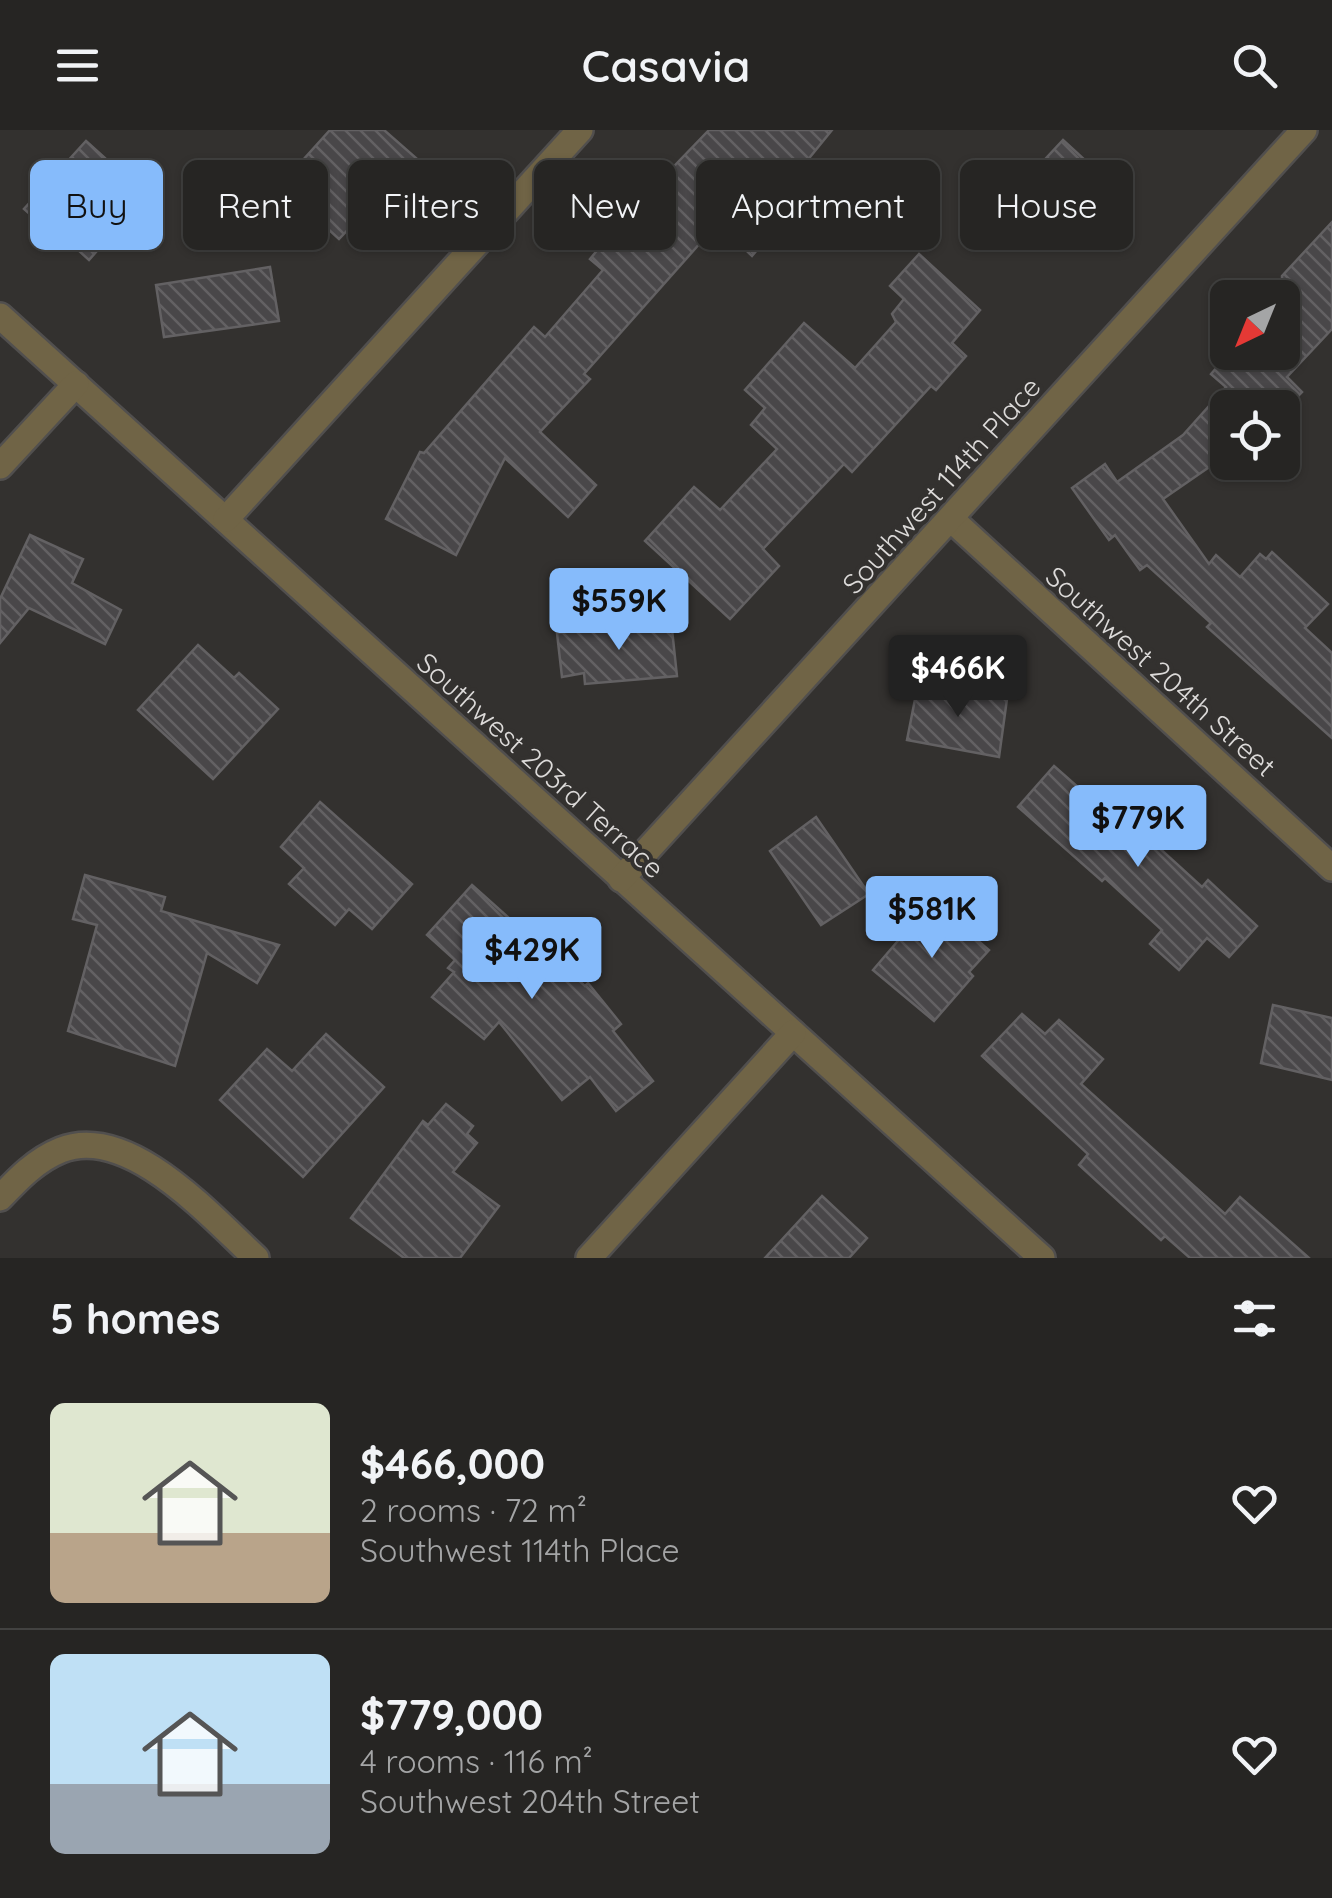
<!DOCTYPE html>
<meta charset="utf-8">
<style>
body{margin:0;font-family:Quicksand,sans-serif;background:#2e2d2b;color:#f1f3f6;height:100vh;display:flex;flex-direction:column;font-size:38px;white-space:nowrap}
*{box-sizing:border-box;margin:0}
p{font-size:32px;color:#a4a5a6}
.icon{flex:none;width:55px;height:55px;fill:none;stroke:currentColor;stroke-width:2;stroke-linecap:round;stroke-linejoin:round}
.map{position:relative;height:1128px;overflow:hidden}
.side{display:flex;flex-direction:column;background:#262523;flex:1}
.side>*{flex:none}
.guide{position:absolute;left:30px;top:30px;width:1272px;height:90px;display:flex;gap:20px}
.needle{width:65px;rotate:223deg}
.controls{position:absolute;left:1210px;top:150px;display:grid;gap:20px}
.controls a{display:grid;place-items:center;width:90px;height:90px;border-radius:15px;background:#262523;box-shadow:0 2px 8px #0004,0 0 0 2px #424241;font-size:50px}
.price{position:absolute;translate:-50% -85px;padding:0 22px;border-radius:10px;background:#86bbfb;color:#111;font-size:32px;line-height:65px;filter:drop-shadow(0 2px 5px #0008)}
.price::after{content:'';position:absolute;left:50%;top:60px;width:30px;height:22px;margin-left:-15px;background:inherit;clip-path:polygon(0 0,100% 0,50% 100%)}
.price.current{background:#222;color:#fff}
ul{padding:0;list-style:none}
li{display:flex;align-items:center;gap:30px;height:250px;padding:0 50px}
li+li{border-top:2px solid #424241}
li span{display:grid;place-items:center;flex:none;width:280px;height:200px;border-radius:15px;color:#555}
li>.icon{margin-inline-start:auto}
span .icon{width:120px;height:120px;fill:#fffc;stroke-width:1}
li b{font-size:42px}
h2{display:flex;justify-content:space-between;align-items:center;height:120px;padding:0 50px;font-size:42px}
.tag{padding:0 35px;border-radius:15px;background:#262523;box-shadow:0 2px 8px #0004,0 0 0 2px #424241;font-size:35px;line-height:90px}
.tag.current{background:#86bbfb;color:#111}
header{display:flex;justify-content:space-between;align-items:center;height:130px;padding:0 50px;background:#262523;font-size:45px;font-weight:600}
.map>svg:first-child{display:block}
.building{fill:url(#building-back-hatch);stroke:#636163;stroke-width:2.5}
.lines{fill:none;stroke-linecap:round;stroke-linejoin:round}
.minor-casing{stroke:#514f4e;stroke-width:30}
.minor{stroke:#706446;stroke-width:25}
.labels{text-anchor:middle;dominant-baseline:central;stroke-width:8;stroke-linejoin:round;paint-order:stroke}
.street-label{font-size:28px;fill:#dcdad9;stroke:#33312f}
</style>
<header><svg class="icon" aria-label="menu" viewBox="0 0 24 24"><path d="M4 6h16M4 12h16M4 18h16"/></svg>Casavia<svg class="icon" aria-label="search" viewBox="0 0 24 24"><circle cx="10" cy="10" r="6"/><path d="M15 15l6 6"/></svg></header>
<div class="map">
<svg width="1332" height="1128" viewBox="0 0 1332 1128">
<defs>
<pattern id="building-back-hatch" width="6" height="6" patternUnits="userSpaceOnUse" patternTransform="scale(2.5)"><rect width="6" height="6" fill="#494749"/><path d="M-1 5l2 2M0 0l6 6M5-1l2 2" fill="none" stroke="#636163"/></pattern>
</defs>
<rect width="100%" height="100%" fill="#33312f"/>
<g class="building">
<path d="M 330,0 L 384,0 L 416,28 L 339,109 L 305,78 L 319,63 L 294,40 Z"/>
<path d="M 709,0 L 832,0 L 789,53 L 802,66 L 752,126 L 720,95 L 704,113 L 702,111 L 584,244 L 590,249 L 540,302 L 596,355 L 568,387 L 505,328 L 456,425 L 386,389 L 420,322 L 424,323 L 534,197 L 545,207 L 603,140 L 590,129 L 624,88 Z"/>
<path d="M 1063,10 L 1110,53 L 1055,112 L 1008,69 Z"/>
<path d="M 86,11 L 146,65 L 89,130 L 54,98 L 50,102 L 24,79 Z"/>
<path d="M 1332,92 L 1332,199 L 1287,247 L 1302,262 L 1282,283 L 1282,278 L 1228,278 L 1228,324 L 1163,369 L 1209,434 L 1216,425 L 1240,447 L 1260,424 L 1266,429 L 1272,422 L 1328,474 L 1305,498 L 1332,523 L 1332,608 L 1207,497 L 1211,493 L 1147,435 L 1140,440 L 1115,405 L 1109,410 L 1072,358 L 1105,334 L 1117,352 L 1183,305 L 1226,257 L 1211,244 L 1230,222 L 1282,222 L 1282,146 Z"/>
<path d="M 919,124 L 980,180 L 952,213 L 966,226 L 936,260 L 931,256 L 852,342 L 844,334 L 763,419 L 779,436 L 730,489 L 645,411 L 694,357 L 720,380 L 777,319 L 751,295 L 765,278 L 745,260 L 804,193 L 855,238 L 896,192 L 892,184 L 904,169 L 890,156 Z"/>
<path d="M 270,137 L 279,191 L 164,207 L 156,155 Z"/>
<path d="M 30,405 L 83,429 L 72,453 L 121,480 L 105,514 L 29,478 L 0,513 L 0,469 Z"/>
<path d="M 671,490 L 677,546 L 585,554 L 584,543 L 562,547 L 557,503 Z"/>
<path d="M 198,515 L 234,548 L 239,543 L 278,579 L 213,649 L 138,580 Z"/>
<path d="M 918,554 L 1007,569 L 999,627 L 907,610 Z"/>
<path d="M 1054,636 L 1114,689 L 1126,675 L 1151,698 L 1145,705 L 1202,757 L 1208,750 L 1257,796 L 1229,827 L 1207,808 L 1179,840 L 1150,814 L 1162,800 L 1105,748 L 1102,751 L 1018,677 Z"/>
<path d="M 320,672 L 412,754 L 372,799 L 349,779 L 335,795 L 289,754 L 304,738 L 281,717 Z"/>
<path d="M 816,687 L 869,764 L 821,795 L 770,721 Z"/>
<path d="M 85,745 L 165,767 L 161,781 L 279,815 L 257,853 L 207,823 L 175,936 L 68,901 L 97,795 L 73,789 Z"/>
<path d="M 472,755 L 585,856 L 588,853 L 621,894 L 613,901 L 653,951 L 616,981 L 590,947 L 562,970 L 499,892 L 484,909 L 432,867 L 454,842 L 448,838 L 455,830 L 427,805 Z"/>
<path d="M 932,771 L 989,820 L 969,842 L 973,846 L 934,891 L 873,840 Z"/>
<path d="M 1273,875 L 1332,888 L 1332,950 L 1261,933 Z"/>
<path d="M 1022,884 L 1045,904 L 1059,890 L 1103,929 L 1081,954 L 1225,1084 L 1240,1067 L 1309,1128 L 1190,1128 L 1165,1106 L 1161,1110 L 1079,1035 L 1088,1024 L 982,926 Z"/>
<path d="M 326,904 L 384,957 L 303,1047 L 220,970 L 267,919 L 292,941 Z"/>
<path d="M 446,974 L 473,996 L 467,1004 L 477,1013 L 453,1042 L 499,1076 L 460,1128 L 404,1128 L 351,1088 L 423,991 L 428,995 Z"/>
<path d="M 822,1066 L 867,1108 L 849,1128 L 765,1128 Z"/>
</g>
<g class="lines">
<defs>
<g id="minor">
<path d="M 0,186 L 1042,1128"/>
<path d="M 0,336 L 76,254"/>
<path d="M 226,389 L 580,0"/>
<path d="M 951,389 L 1332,738"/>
<path d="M 621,749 L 1304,0"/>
<path d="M 0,1068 C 18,1049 36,1030 61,1020 C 129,993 211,1087 256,1128"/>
<path d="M 589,1128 L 793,903"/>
</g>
</defs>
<use href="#minor" class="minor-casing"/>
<use href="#minor" class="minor"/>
</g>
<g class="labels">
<g class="street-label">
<text transform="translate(941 355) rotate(-48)">Southwest 114th Place</text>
<text transform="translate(1161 541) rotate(42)">Southwest 204th Street</text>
<text transform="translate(541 635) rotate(42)">Southwest 203rd Terrace</text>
</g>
</g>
</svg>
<div class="controls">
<a><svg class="needle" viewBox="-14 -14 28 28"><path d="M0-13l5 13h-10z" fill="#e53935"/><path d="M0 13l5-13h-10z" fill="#a4a5a6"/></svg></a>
<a><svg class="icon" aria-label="locate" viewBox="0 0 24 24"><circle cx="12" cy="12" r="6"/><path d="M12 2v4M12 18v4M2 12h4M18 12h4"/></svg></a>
</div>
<b class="price" style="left:619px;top:523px">$559K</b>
<b class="price current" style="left:958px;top:590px">$466K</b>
<b class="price" style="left:1138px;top:740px">$779K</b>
<b class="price" style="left:932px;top:831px">$581K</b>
<b class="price" style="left:532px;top:872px">$429K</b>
<div class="guide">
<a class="tag current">Buy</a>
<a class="tag">Rent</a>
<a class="tag">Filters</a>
<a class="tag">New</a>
<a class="tag">Apartment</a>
<a class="tag">House</a>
</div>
</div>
<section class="side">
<h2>5 homes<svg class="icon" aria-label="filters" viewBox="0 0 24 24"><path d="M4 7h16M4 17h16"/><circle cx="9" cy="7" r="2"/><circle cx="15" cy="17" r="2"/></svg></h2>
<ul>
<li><span style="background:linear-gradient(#dfe7d0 65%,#b9a48a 0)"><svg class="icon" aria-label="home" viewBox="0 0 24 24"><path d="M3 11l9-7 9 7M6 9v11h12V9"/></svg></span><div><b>$466,000</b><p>2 rooms · 72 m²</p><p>Southwest 114th Place</p></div><svg class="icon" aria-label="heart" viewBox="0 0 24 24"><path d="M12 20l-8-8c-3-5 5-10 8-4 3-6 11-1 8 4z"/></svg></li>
<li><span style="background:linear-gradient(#bfe0f5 65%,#9aa5b1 0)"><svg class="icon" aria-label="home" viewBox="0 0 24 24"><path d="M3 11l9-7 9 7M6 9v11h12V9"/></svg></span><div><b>$779,000</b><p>4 rooms · 116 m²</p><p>Southwest 204th Street</p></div><svg class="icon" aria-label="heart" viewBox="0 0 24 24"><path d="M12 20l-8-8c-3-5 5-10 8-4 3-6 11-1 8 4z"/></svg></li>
</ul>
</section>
